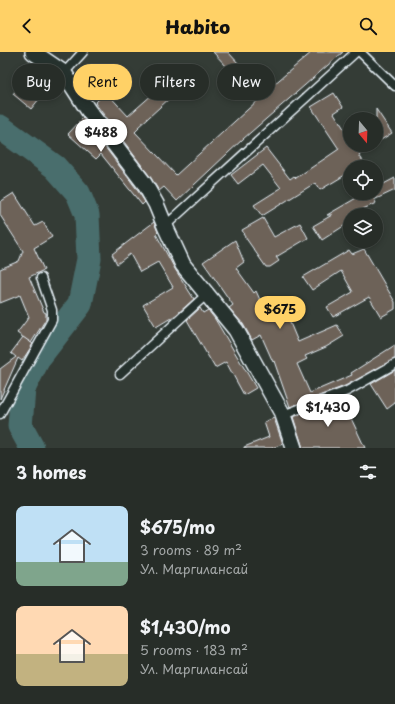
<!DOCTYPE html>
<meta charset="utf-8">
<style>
body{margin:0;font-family:"Playpen Sans",sans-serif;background:#2f3530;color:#f1f3f6;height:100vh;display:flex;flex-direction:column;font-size:15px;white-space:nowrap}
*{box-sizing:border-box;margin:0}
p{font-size:13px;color:#a4a8a8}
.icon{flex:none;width:22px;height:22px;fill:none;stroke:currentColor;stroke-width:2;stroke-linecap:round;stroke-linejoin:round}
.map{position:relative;height:396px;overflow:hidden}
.panel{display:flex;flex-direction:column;background:#272d28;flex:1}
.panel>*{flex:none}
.banner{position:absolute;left:12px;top:12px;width:371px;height:36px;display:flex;gap:8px}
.needle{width:26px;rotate:161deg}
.tools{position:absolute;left:343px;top:60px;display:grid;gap:8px}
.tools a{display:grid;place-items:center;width:40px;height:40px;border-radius:50%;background:#272d28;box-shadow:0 2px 6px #0003,0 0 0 1px #434945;font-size:20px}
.price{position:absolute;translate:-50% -34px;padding:0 9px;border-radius:14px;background:#fff;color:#222;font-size:13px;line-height:26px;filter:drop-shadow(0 1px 2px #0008)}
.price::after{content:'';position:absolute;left:50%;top:24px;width:12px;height:9px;margin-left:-6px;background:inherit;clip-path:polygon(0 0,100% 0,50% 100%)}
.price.current{background:#ffd166;color:#111}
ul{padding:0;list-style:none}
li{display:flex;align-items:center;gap:12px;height:100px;padding:0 16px}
li span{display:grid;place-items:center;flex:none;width:112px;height:80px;border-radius:8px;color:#555}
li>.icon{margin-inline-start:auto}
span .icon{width:48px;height:48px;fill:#fffc;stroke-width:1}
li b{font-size:17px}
h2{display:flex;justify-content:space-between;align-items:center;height:48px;padding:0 16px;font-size:17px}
.tag{padding:0 14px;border-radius:18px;background:#272d28;box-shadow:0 2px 6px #0003,0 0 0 1px #434945;font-size:14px;line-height:36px}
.tag.current{background:#ffd166;color:#111}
header{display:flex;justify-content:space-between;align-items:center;height:52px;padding:0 16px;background:#ffd166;color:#111;font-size:18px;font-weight:800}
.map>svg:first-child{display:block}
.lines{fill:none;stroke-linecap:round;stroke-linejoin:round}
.river{stroke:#4a6e6d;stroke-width:25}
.building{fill:#6d6259;stroke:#e8f1f8}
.lane-casing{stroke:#e8f1f8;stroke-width:11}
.street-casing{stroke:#e8f1f8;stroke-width:18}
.lane{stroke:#26332d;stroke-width:8}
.street{stroke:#26332d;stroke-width:15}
</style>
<header><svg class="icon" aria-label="back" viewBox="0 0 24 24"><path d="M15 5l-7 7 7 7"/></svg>Habito<svg class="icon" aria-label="search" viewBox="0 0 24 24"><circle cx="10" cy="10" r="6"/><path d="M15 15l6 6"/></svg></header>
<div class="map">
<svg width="395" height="396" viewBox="0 0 395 396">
<rect width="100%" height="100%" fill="#343c36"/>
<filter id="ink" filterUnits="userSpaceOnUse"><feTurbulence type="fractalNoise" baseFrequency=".025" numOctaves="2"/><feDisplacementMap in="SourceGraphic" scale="8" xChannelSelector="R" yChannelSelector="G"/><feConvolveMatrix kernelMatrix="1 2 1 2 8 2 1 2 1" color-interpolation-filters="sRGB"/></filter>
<g filter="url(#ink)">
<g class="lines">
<path class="river" d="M 0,75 L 55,115 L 78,141 L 87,163 L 89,207 L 80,252 L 39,305 L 23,337 L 20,374 L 32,396"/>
</g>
<g class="building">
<path d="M 213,0 L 228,0 L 250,24 L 258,17 L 273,33 L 312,0 L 343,0 L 243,87 L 177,149 L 164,135 L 159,139 L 151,126 L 95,51 L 106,40 L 128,64 L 162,34 L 171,45 L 138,75 L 139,76 L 135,80 L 176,123 L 258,48 Z"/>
<path d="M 34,15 L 53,30 L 31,57 L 13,42 Z"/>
<path d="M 334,41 L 343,55 L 334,61 L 350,86 L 350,93 L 373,93 L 359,103 L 367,115 L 350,115 L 350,120 L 320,138 L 315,131 L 262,164 L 254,153 L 281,136 L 263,113 L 238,132 L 231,123 L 266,96 L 290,127 L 294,124 L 296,126 L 339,97 L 311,55 Z"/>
<path d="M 376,57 L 392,81 L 376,91 Z"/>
<path d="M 83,66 L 136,136 L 145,150 L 142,153 L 101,102 L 96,107 L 68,82 Z"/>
<path d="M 395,126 L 395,138 L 376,147 L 376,136 Z"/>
<path d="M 14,141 L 35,174 L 43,170 L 52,185 L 34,196 L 44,218 L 29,225 L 44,260 L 46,261 L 46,267 L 31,291 L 17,281 L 29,265 L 20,243 L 0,251 L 0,217 L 19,209 L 23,199 L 0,163 L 0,150 Z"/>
<path d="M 356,141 L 371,141 L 376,151 L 363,157 L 367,163 L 350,163 L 350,170 L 322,188 L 313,174 L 332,163 L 327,163 L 358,145 Z"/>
<path d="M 263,166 L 274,185 L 300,171 L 308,186 L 276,205 L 279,209 L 270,215 L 266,215 L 243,182 L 244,182 L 242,178 Z"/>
<path d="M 154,170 L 158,180 L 156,182 L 175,217 L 194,247 L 176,263 L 156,275 L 143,253 L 173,235 L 158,210 L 140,220 L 130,202 L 117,212 L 112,202 Z"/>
<path d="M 235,188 L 244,210 L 236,216 L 254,241 L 256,239 L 266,261 L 283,254 L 298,290 L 337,273 L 344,284 L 326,295 L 305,304 L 307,307 L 297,312 L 310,341 L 352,323 L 351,321 L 395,293 L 395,307 L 345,334 L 290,355 L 274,309 L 273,310 L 261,283 L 252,288 L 243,272 L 229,256 L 233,253 L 203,210 Z"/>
<path d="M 364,197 L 395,250 L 395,257 L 381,265 L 369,245 L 333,265 L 327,255 L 353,240 L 341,219 L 312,238 L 303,225 L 349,198 L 352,202 Z"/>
<path d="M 200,256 L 203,261 L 208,258 L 215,267 L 256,336 L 244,343 L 226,310 L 215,316 L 187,268 Z"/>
<path d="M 23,285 L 33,292 L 22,309 L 18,306 L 0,347 L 0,317 L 16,305 L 11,301 Z"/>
<path d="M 395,318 L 395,351 L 387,357 L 371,332 Z"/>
<path d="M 342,347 L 365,396 L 303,396 L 293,365 Z"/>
<path d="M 274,366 L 283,392 L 272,396 L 244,396 L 244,395 L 269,385 L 264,370 Z"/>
</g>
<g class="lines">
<defs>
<g id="lane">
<path d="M 360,0 L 395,34"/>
<path d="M 64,21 L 83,0"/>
<path d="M 165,174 L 356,0"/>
<path d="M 120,322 L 207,242"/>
<path d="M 0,362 L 52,268 L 52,258 L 41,226"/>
<path d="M 283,363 L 347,339 L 395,312"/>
</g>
<path id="street" d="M 33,0 L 64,21 L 88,58 L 144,131 L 156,152 L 165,174 L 183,213 L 236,278 L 283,363 L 294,396"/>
</defs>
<use href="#lane" class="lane-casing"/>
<use href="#street" class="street-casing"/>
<use href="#lane" class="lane"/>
<use href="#street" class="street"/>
</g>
</g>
</svg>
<div class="tools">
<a><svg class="needle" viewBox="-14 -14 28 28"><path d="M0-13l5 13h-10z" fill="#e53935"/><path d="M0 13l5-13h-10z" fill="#a4a8a8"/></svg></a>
<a><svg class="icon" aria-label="locate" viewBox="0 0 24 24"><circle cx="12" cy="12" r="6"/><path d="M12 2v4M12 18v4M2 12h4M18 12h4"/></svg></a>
<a><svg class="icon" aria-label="layers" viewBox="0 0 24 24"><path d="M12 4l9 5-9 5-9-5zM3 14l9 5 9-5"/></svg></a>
</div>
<b class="price" style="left:101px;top:101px">$488</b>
<b class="price current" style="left:280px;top:278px">$675</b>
<b class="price" style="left:328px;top:376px">$1,430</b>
<div class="banner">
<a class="tag">Buy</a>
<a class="tag current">Rent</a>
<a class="tag">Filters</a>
<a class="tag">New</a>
</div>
</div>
<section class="panel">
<h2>3 homes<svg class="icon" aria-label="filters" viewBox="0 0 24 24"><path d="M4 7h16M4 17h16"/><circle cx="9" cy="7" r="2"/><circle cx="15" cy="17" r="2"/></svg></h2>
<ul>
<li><span style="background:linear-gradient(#bfe0f5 70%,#7fa58c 0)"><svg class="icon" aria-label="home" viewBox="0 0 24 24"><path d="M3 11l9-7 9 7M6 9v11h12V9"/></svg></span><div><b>$675/mo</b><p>3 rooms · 89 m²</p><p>Ул. Маргилансай</p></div></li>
<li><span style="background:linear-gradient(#ffd9b3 60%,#c2b280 0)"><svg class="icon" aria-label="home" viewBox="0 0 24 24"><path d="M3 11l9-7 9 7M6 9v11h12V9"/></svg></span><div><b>$1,430/mo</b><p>5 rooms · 183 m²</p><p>Ул. Маргилансай</p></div></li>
</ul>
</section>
